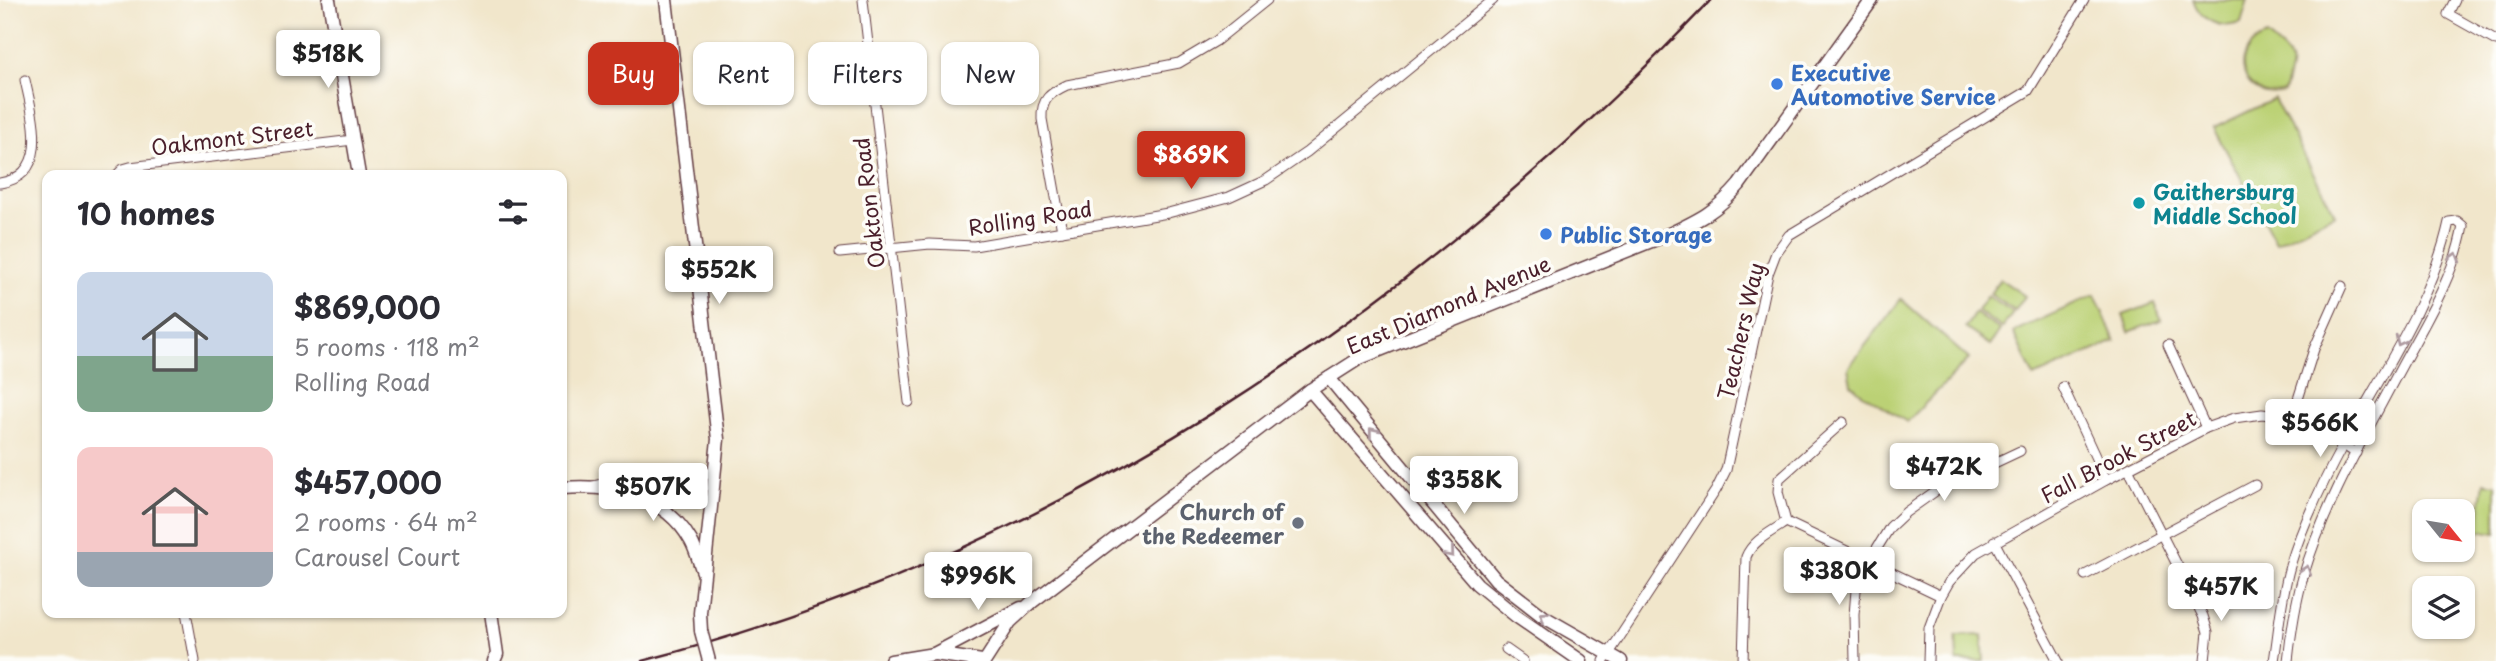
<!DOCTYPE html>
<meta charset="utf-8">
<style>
body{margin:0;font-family:"Playpen Sans",sans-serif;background:#f2f2f3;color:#2b2b33;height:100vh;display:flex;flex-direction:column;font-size:26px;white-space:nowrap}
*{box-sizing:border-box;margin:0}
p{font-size:23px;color:#7c7c81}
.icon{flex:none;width:38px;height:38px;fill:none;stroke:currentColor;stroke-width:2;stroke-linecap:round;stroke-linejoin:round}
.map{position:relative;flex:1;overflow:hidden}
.side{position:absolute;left:42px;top:170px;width:525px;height:448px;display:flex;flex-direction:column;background:#fff;border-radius:14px;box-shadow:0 2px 5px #0004}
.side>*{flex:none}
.hud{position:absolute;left:588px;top:42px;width:665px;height:63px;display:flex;gap:14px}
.needle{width:46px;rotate:120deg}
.controls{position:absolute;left:2412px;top:499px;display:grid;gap:14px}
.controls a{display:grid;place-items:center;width:63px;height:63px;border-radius:14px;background:#fff;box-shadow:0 2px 5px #0004;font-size:35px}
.price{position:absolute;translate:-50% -60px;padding:0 16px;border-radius:7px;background:#fff;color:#222;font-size:23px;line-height:46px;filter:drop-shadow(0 2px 4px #0008)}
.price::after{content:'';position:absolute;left:50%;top:42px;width:21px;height:16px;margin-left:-10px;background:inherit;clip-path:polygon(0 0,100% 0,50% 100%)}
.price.on{background:#c8321e;color:#fff}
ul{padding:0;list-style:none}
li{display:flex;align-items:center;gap:21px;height:175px;padding:0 35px}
li span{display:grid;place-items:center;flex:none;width:196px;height:140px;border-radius:14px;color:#555}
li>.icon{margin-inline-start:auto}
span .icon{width:84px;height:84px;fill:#fffc;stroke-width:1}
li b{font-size:30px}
h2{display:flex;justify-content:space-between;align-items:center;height:84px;padding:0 35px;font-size:30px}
.pill{padding:0 24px;border-radius:14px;background:#fff;box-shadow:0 2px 5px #0004;font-size:24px;line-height:63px}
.pill.on{background:#c8321e;color:#fff}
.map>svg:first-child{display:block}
.green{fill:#bbd175;stroke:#827850;stroke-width:2}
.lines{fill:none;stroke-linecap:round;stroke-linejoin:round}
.street-casing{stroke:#633d43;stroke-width:11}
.secondary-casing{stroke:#633d43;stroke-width:15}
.street{stroke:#fff;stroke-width:9}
.secondary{stroke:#fff;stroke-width:12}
.rail{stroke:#4a1f2b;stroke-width:2.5}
.secondary-bridge-casing{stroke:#633d43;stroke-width:15;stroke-linecap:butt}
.secondary-bridge{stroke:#fff;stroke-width:12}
.oneway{stroke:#ae9aa0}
.shop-dot{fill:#3f7fe0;stroke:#fdfcf7;stroke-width:2.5}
.culture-dot{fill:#0f9aa8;stroke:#fdfcf7;stroke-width:2.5}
.worship-dot{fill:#6b7280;stroke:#fdfcf7;stroke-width:2.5}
.labels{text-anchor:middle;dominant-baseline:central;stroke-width:7;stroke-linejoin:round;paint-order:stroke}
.shop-label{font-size:21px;font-weight:bold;fill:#366cbe;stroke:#fdfcf7;text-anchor:start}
.street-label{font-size:21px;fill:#4a1f2b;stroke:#fdfcf7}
.culture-label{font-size:21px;font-weight:bold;fill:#0d838f;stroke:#fdfcf7;text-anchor:start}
.worship-label{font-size:21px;font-weight:bold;fill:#5b616d;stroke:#fdfcf7;text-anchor:end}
</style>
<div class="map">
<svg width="2496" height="661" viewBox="0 0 2496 661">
<rect width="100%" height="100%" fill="#fdfcf7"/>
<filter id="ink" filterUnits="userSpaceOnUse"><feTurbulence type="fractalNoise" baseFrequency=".0143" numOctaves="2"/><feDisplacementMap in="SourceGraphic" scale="14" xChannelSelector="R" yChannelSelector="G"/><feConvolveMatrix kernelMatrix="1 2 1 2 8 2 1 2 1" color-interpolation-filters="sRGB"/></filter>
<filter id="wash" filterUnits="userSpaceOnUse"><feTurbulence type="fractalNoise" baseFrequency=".00686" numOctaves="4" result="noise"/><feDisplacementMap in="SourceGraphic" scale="28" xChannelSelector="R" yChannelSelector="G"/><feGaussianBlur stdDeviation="1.57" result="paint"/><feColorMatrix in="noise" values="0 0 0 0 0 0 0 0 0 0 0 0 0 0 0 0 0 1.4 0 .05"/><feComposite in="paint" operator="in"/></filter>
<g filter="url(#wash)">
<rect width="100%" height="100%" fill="#f1e6cb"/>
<g class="green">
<path d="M 2193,0 L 2248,0 L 2241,23 C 2220,30 2201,21 2193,0 Z"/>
<path d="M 2267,36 C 2295,60 2294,56 2284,92 C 2242,104 2226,49 2267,36 Z"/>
<path d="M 2274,99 L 2335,214 L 2276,243 L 2214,128 Z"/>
<path d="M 2000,279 L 2025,296 L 2015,311 L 1990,294 Z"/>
<path d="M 2095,295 L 2115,341 L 2034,377 L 2013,332 Z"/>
<path d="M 1987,296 L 2013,313 L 2002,328 L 1977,311 Z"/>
<path d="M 1901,299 L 1969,359 L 1907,422 L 1860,392 L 1851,384 L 1848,368 Z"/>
<path d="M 2155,303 L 2161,320 L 2129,332 L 2123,315 Z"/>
<path d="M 1975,313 L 2000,330 L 1990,345 L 1965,328 Z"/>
<path d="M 2484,482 L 2496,484 L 2496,533 L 2477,530 Z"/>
<path d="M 1982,635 L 1984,661 L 1957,661 L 1956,636 Z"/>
</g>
</g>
<g filter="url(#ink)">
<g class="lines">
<defs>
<g id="street">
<path d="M 863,0 L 909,402"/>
<path d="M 2455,0 L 2448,14 L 2496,41"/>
<path d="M 117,175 L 123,169 L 130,167 L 353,140"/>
<path d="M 0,183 C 52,175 32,114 25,80"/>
<path d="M 1062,231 L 1042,119 C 1041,99 1050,93 1067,85 L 1179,63 L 1216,41 L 1267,0"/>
<path d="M 840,253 L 930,244 L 974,246 L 1168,213 L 1229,197 L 1266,180 L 1307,152 L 1493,0"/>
<path d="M 2168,345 L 2206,428"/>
<path d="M 2063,387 L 2106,480"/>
<path d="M 2292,418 L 2314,349 L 2342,286"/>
<path d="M 2129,470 L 2203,616 L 2208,632 L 2205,661"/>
<path d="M 593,486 L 633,476 L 714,473"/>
<path d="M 1786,522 L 1941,596"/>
<path d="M 1786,522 L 1778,492 L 1779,479 L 1843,422"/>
<path d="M 1994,541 L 2058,661"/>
<path d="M 2085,575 L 2255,485"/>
<path d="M 186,612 L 195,661"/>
<path d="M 1506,649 L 1523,661"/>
<path d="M 1604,661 L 1716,490 L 1726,470 L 1768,274 L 1776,253 L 1789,235 L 2028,91 L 2084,0"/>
<path d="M 1743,661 L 1746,557 C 1752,541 1771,532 1786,522"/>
<path d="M 1855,661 L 1854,615 L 1856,590 L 1869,561 L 1890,527 L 1906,512 L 1937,490 L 2020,451"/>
<path d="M 1928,661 L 1929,628 L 1941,596 L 1949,582 L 1976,553 L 2106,480 L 2206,428 L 2234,418 L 2262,414 L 2292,418 L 2317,429 L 2356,453"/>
<path d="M 2274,661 C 2279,629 2281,597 2290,566 C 2302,526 2324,480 2344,443 C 2382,373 2432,300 2449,222 L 2457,221 L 2463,226 C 2454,278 2424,324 2399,371 C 2364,437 2324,505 2303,577 C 2295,605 2291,633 2288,661"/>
</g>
<g id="secondary">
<path d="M 329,0 L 359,175"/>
<path d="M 666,0 L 718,439 L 700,613 L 701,631"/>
<path d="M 1329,378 L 1496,580 L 1544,617 L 1621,661"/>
<path d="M 1310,390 L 1477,584 L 1516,616 L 1581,661"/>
<path d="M 562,488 C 611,484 665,494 691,541 C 696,550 699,562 703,572"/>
<path d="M 491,612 L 497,654 L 494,661"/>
<path d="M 935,654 L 982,661"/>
<path d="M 891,661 L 934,654 L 1021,608"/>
<path d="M 985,661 L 1010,622 L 1032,602 L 1310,390 L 1360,358 L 1669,234 C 1699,220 1717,211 1739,185 L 1872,0"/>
</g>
</defs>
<use href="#street" class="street-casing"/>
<use href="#secondary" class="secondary-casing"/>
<use href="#street" class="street"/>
<use href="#secondary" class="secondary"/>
<path class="rail" d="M 642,661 C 1060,554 1416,310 1711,0"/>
<defs>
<path id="secondary-bridge" d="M 701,631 L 709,661"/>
</defs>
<use href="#secondary-bridge" class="secondary-bridge-casing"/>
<use href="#secondary-bridge" class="secondary-bridge"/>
</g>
<defs><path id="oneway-chevron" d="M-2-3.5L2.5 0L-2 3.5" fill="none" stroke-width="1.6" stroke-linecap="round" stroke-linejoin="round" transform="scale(1.75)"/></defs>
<g class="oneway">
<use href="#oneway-chevron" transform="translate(2455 257) rotate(-73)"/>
<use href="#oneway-chevron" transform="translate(2400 341) rotate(117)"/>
<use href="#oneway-chevron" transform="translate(1373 432) rotate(-129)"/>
<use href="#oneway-chevron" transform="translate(1450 553) rotate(50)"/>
<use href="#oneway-chevron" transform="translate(2306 570) rotate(-71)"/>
<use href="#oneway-chevron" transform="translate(1544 616) rotate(-146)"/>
</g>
</g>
<g class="shop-dot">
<circle cx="1777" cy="84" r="7"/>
<circle cx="1546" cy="234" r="7"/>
</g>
<circle class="culture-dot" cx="2139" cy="203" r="7"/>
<circle class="worship-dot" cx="1298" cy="523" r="7"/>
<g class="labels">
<g class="shop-label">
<text x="1791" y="72">Executive<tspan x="1791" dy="24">Automotive Service</tspan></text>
<text x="1560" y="234">Public Storage</text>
</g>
<g class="street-label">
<text transform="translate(232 137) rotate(-7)">Oakmont Street</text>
<text transform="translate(868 203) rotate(-97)">Oakton Road</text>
<text transform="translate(1030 217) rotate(-9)">Rolling Road</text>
<text transform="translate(1448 304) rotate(-23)">East Diamond Avenue</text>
<text transform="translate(1740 331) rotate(-77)">Teachers Way</text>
<text transform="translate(2118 456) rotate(-28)">Fall Brook Street</text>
</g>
<g class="culture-label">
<text x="2153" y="191">Gaithersburg<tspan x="2153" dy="24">Middle School</tspan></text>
</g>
<g class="worship-label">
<text x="1284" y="511">Church of<tspan x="1284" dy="24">the Redeemer</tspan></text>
</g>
</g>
</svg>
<div class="controls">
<a><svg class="needle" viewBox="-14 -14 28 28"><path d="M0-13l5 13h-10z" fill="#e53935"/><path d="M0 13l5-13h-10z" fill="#7c7c81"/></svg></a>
<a><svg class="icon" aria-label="layers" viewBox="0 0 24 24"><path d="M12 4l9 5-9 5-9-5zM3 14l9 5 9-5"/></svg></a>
</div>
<b class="price" style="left:328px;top:90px">$518K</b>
<b class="price on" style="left:1191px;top:191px">$869K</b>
<b class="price" style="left:719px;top:306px">$552K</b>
<b class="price" style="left:2320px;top:459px">$566K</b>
<b class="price" style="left:1944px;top:503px">$472K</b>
<b class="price" style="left:1464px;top:516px">$358K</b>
<b class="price" style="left:653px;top:523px">$507K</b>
<b class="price" style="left:1839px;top:607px">$380K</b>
<b class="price" style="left:978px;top:612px">$996K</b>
<b class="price" style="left:2221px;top:623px">$457K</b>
<div class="hud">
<a class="pill on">Buy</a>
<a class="pill">Rent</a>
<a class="pill">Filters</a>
<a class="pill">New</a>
</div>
<section class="side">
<h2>10 homes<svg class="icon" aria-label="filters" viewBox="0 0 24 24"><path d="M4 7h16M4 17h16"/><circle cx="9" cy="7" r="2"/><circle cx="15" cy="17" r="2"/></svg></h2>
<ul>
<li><span style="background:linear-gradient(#c9d6e8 60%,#7fa58c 0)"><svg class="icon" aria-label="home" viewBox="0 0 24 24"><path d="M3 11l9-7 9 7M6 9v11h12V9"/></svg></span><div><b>$869,000</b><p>5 rooms · 118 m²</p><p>Rolling Road</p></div></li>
<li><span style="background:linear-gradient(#f6c9c9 75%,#9aa5b1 0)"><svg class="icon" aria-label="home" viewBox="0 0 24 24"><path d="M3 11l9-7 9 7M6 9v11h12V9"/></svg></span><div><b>$457,000</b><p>2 rooms · 64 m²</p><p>Carousel Court</p></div></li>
</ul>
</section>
</div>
